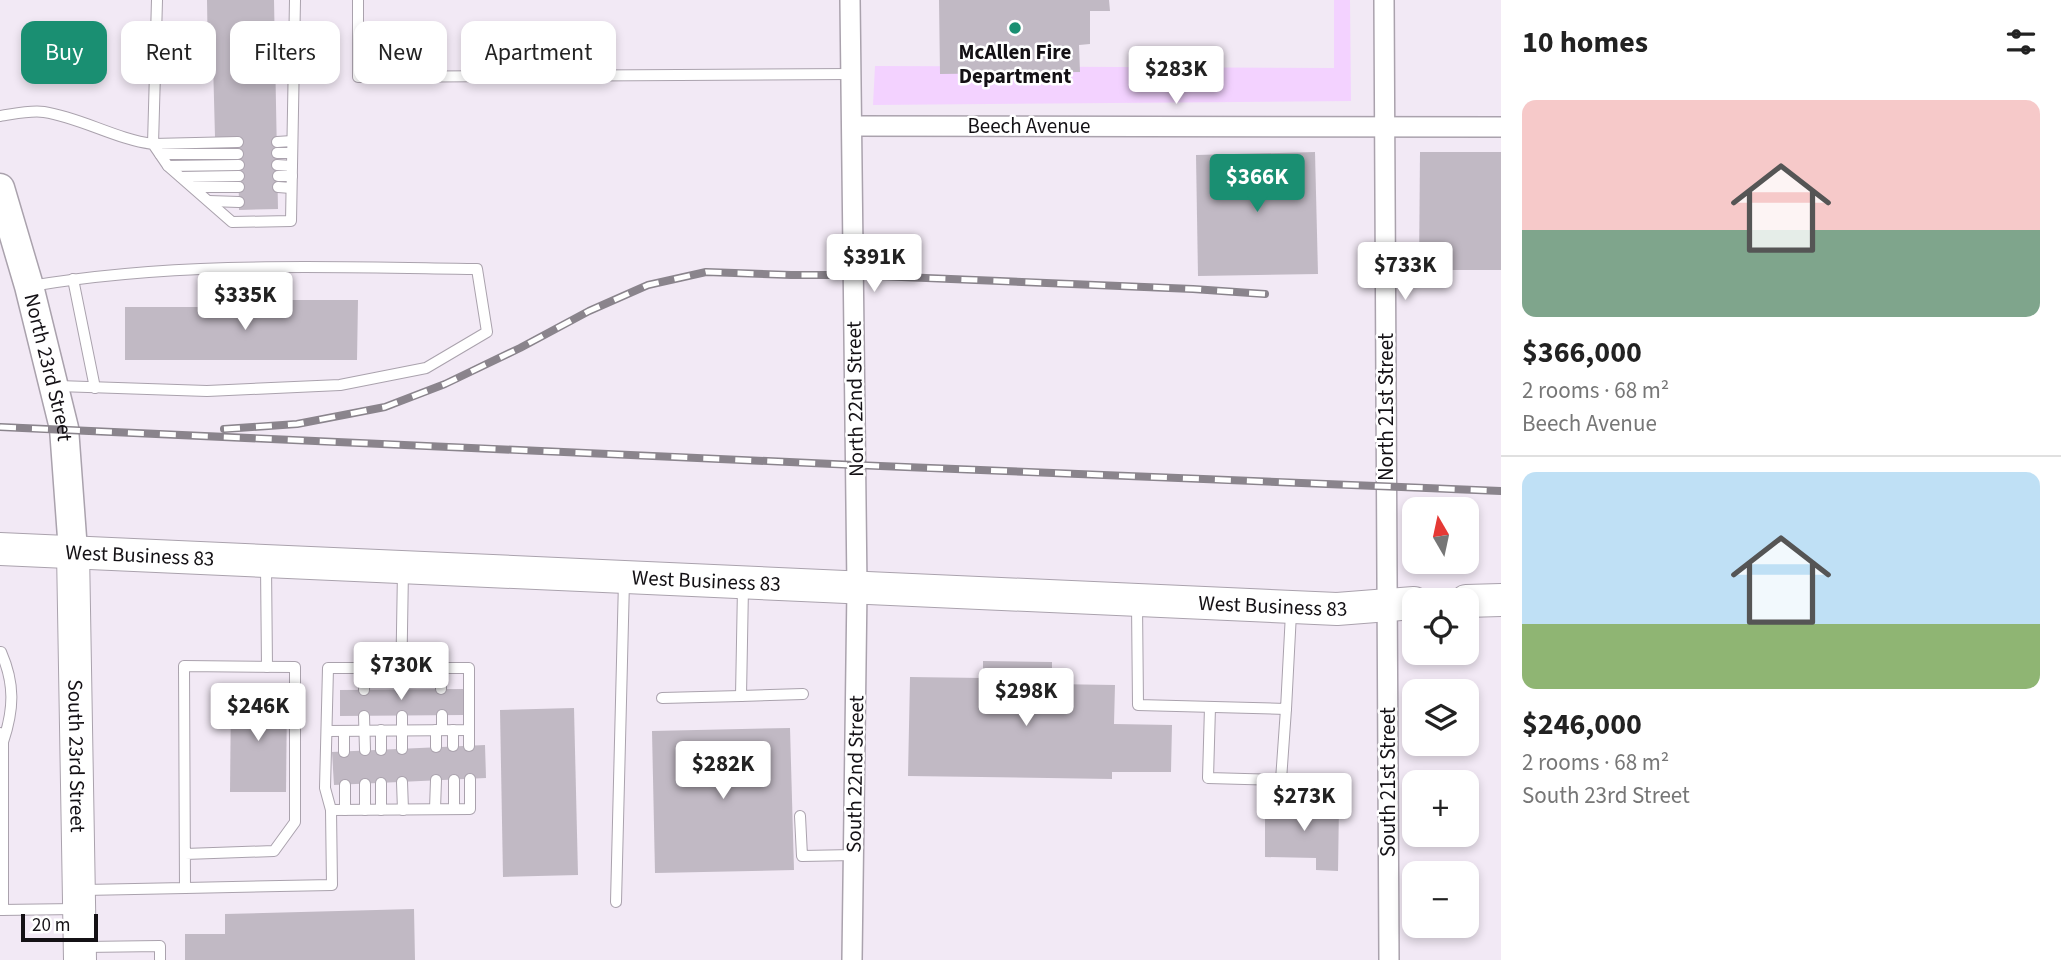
<!DOCTYPE html>
<meta charset="utf-8">
<style>
body{margin:0;font-family:"Source Sans 3",sans-serif;background:#f6f6f6;color:#222;height:100vh;display:flex;flex-direction:column;font-size:26px;white-space:nowrap}
*{box-sizing:border-box;margin:0}
p{font-size:23px;color:#767676}
.icon{flex:none;width:38px;height:38px;fill:none;stroke:currentColor;stroke-width:2;stroke-linecap:round;stroke-linejoin:round}
.map{position:relative;flex:1;overflow:hidden}
.sheet{display:flex;flex-direction:column;background:#fff;width:560px}
.sheet>*{flex:none}
.top-card{position:absolute;left:21px;top:21px;width:665px;height:63px;display:flex;gap:14px}
.needle{width:46px;rotate:351deg}
.buttons{position:absolute;left:1402px;top:497px;display:grid;gap:14px}
.buttons a{display:grid;place-items:center;width:77px;height:77px;border-radius:14px;background:#fff;box-shadow:0 4px 10px #0003;font-size:35px}
.scale{position:absolute;left:21px;bottom:18px;width:77px;box-sizing:border-box;padding-left:7px;border:4px solid #141115;border-top:0;font-size:19px;line-height:24px;white-space:nowrap;color:#141115;-webkit-text-stroke:5px #fff;paint-order:stroke}
.price{position:absolute;translate:-50% -60px;padding:0 16px;border-radius:7px;background:#fff;color:#222;font-size:23px;line-height:46px;filter:drop-shadow(0 2px 4px #0008)}
.price::after{content:'';position:absolute;left:50%;top:42px;width:21px;height:16px;margin-left:-10px;background:inherit;clip-path:polygon(0 0,100% 0,50% 100%)}
.price.on{background:#1a8f72;color:#fff}
ul{padding:0;list-style:none}
li{display:grid;align-content:center;gap:14px;height:371px;padding:0 21px}
li+li{border-top:2px solid #e0e0e0}
li span{display:grid;place-items:center;height:217px;border-radius:14px;color:#555}
li>.icon{margin-inline-start:auto}
span .icon{width:126px;height:126px;fill:#fffc;stroke-width:1}
li b{font-size:30px}
h2{display:flex;justify-content:space-between;align-items:center;height:84px;padding:0 21px;font-size:30px}
.tag{padding:0 24px;border-radius:14px;background:#fff;box-shadow:0 4px 10px #0003;font-size:24px;line-height:63px}
.tag.on{background:#1a8f72;color:#fff}
main{display:flex;flex:1;min-height:0}
.map>svg:first-child{display:block}
.green{fill:#f3d2ff}
.building{fill:#c1b9c4}
.lines{fill:none;stroke-linecap:round;stroke-linejoin:round}
.lane-casing{stroke:#aaa2ad;stroke-width:12}
.street-casing{stroke:#aaa2ad;stroke-width:22}
.secondary-casing{stroke:#aaa2ad;stroke-width:31}
.primary-casing{stroke:#aaa2ad;stroke-width:34}
.lane{stroke:#fff;stroke-width:10}
.street{stroke:#fff;stroke-width:19}
.secondary{stroke:#fff;stroke-width:28}
.primary{stroke:#fff;stroke-width:32}
.rail-casing{stroke:#8a848c;stroke-width:8}
.rail{stroke:#fff;stroke-width:5;stroke-dasharray:16;stroke-linecap:butt}
.poi-dot{fill:#1a8f72;stroke:#fff;stroke-width:2.5}
.labels{text-anchor:middle;dominant-baseline:central;stroke-width:5;stroke-linejoin:round;paint-order:stroke}
.poi-label{font-size:21px;font-weight:bold;fill:#141115;stroke:#fff}
.street-label{font-size:21px;fill:#141115;stroke:#fff}
</style>
<main>
<div class="map">
<svg width="1501" height="960" viewBox="0 0 1501 960">
<rect width="100%" height="100%" fill="#f2e9f5"/>
<path class="green" d="M 1334,0 L 1350,0 L 1351,101 L 873,105 L 875,66 L 1334,68 Z"/>
<g class="building">
<path d="M 207,0 L 274,0 L 278,209 L 239,210 L 238,137 L 215,137 L 213,62 L 208,62 Z"/>
<path d="M 939,0 L 1109,0 L 1110,11 L 1090,11 L 1090,44 L 1079,45 L 1080,72 L 940,74 Z"/>
<path d="M 1315,152 L 1318,274 L 1198,276 L 1196,155 Z"/>
<path d="M 1420,152 L 1501,152 L 1501,270 L 1419,270 Z"/>
<path d="M 268,300 L 358,300 L 357,360 L 125,360 L 125,307 L 268,307 Z"/>
<path d="M 983,661 L 1052,662 L 1052,684 L 1115,685 L 1114,724 L 1172,725 L 1171,772 L 1112,772 L 1112,779 L 908,776 L 910,677 L 983,678 Z"/>
<path d="M 463,689 L 463,715 L 340,716 L 340,690 Z"/>
<path d="M 231,694 L 287,695 L 286,792 L 230,792 Z"/>
<path d="M 574,708 L 578,875 L 503,877 L 500,710 Z"/>
<path d="M 790,728 L 794,870 L 655,873 L 652,731 Z"/>
<path d="M 485,745 L 486,778 L 334,785 L 332,752 Z"/>
<path d="M 1265,805 L 1339,805 L 1338,871 L 1316,870 L 1316,858 L 1265,857 Z"/>
<path d="M 414,909 L 415,960 L 185,960 L 185,934 L 225,934 L 225,914 Z"/>
</g>
<g class="lines">
<defs>
<g id="lane">
<path d="M 157,0 L 153,144 L 238,142"/>
<path d="M 358,0 L 358,77 L 851,74"/>
<path d="M 0,116 C 14,114 30,110 44,112 C 82,118 115,139 153,144 L 168,166 L 232,222 L 291,221 L 295,0"/>
<path d="M 277,142 L 292,141"/>
<path d="M 277,153 L 292,153"/>
<path d="M 160,154 L 238,154"/>
<path d="M 277,165 L 292,166"/>
<path d="M 168,166 L 239,165"/>
<path d="M 278,176 L 292,176"/>
<path d="M 181,177 L 239,176"/>
<path d="M 193,187 L 239,187"/>
<path d="M 278,187 L 291,188"/>
<path d="M 209,201 L 239,202"/>
<path d="M 73,279 L 95,388"/>
<path d="M 31,286 C 178,261 328,267 477,269 L 487,332 L 426,368 L 340,385 L 207,391 L 58,386"/>
<path d="M 266,566 L 267,667"/>
<path d="M 743,587 L 741,696 L 803,694"/>
<path d="M 1137,604 L 1138,705 L 1286,709 L 1291,613"/>
<path d="M 1,652 C 15,684 14,709 3,742"/>
<path d="M 441,689 L 441,667"/>
<path d="M 364,690 L 365,667"/>
<path d="M 401,690 L 403,570"/>
<path d="M 662,698 L 741,696"/>
<path d="M 1210,707 L 1208,778 L 1281,780 L 1286,709"/>
<path d="M 442,715 L 442,730"/>
<path d="M 364,716 L 365,750"/>
<path d="M 436,730 L 436,747"/>
<path d="M 453,730 L 453,746"/>
<path d="M 0,733 L 3,742 L 3,910"/>
<path d="M 469,746 L 469,730"/>
<path d="M 402,749 L 402,716"/>
<path d="M 381,750 L 381,730"/>
<path d="M 344,752 L 344,731"/>
<path d="M 402,782 L 403,810"/>
<path d="M 345,785 L 345,810"/>
<path d="M 435,809 L 436,780"/>
<path d="M 454,809 L 454,780"/>
<path d="M 331,810 L 470,809 L 470,779"/>
<path d="M 365,810 L 365,784"/>
<path d="M 381,810 L 381,783"/>
<path d="M 800,816 L 802,856 L 854,855"/>
<path d="M 185,888 L 332,885 L 331,810 L 325,788 L 328,668 L 469,668 L 469,730 L 327,731"/>
<path d="M 84,890 L 185,888 L 184,666 L 295,667 L 295,822 L 274,851 L 185,854"/>
<path d="M 616,902 L 624,581"/>
<path d="M 0,910 L 76,909"/>
<path d="M 84,947 L 160,946 L 160,960"/>
</g>
<g id="street">
<path d="M 850,0 L 857,588 L 852,960"/>
<path d="M 1384,0 L 1389,960"/>
<path d="M 852,126 L 1501,127"/>
</g>
<g id="secondary">
<path id="s1" d="M 0,188 L 29,286 L 64,428 L 73,551"/>
</g>
<g id="primary">
<path id="s2" d="M 0,549 L 1337,609 L 1414,603"/>
<path id="s3" d="M 73,551 L 80,960"/>
<path d="M 1466,601 L 1501,600"/>
</g>
</defs>
<use href="#lane" class="lane-casing"/>
<use href="#street" class="street-casing"/>
<use href="#secondary" class="secondary-casing"/>
<use href="#primary" class="primary-casing"/>
<use href="#lane" class="lane"/>
<use href="#street" class="street"/>
<use href="#secondary" class="secondary"/>
<use href="#primary" class="primary"/>
<defs>
<g id="rail">
<path d="M 0,427 L 855,465 L 1501,491"/>
<path d="M 224,429 L 297,424 L 385,407 L 445,384 L 520,348 L 589,311 L 648,285 L 706,272 L 791,275 L 853,275 L 1193,289 L 1265,294"/>
</g>
</defs>
<use href="#rail" class="rail-casing"/>
<use href="#rail" class="rail"/>
</g>
<circle class="poi-dot" cx="1015" cy="28" r="7"/>
<g class="labels">
<g class="poi-label">
<text x="1015" y="52">McAllen Fire<tspan x="1015" dy="24">Department</tspan></text>
</g>
<g class="street-label">
<text x="1029" y="126">Beech Avenue</text>
<text stroke="none"><textPath href="#s1" startOffset="186">North 23rd Street</textPath></text>
<text transform="translate(855 399) rotate(-91)">North 22nd Street</text>
<text transform="translate(1386 407) rotate(-90)">North 21st Street</text>
<text stroke="none"><textPath href="#s2" startOffset="140">West Business 83</textPath></text>
<text stroke="none"><textPath href="#s2" startOffset="707">West Business 83</textPath></text>
<text stroke="none"><textPath href="#s2" startOffset="1274">West Business 83</textPath></text>
<text stroke="none"><textPath href="#s3" startOffset="205">South 23rd Street</textPath></text>
<text transform="translate(855 774) rotate(-89)">South 22nd Street</text>
<text transform="translate(1388 782) rotate(-90)">South 21st Street</text>
</g>
</g>
</svg>
<div class="buttons">
<a><svg class="needle" viewBox="-14 -14 28 28"><path d="M0-13l5 13h-10z" fill="#e53935"/><path d="M0 13l5-13h-10z" fill="#767676"/></svg></a>
<a><svg class="icon" aria-label="locate" viewBox="0 0 24 24"><circle cx="12" cy="12" r="6"/><path d="M12 2v4M12 18v4M2 12h4M18 12h4"/></svg></a>
<a><svg class="icon" aria-label="layers" viewBox="0 0 24 24"><path d="M12 4l9 5-9 5-9-5zM3 14l9 5 9-5"/></svg></a>
<a>+</a>
<a>−</a>
</div>
<div class="scale">20 m</div>
<b class="price" style="left:1176px;top:106px">$283K</b>
<b class="price on" style="left:1257px;top:214px">$366K</b>
<b class="price" style="left:874px;top:294px">$391K</b>
<b class="price" style="left:1405px;top:302px">$733K</b>
<b class="price" style="left:245px;top:332px">$335K</b>
<b class="price" style="left:401px;top:702px">$730K</b>
<b class="price" style="left:1026px;top:728px">$298K</b>
<b class="price" style="left:258px;top:743px">$246K</b>
<b class="price" style="left:723px;top:801px">$282K</b>
<b class="price" style="left:1304px;top:833px">$273K</b>
<div class="top-card">
<a class="tag on">Buy</a>
<a class="tag">Rent</a>
<a class="tag">Filters</a>
<a class="tag">New</a>
<a class="tag">Apartment</a>
</div>
</div>
<section class="sheet">
<h2>10 homes<svg class="icon" aria-label="filters" viewBox="0 0 24 24"><path d="M4 7h16M4 17h16"/><circle cx="9" cy="7" r="2"/><circle cx="15" cy="17" r="2"/></svg></h2>
<ul>
<li><span style="background:linear-gradient(#f6c9c9 60%,#7fa58c 0)"><svg class="icon" aria-label="home" viewBox="0 0 24 24"><path d="M3 11l9-7 9 7M6 9v11h12V9"/></svg></span><div><b>$366,000</b><p>2 rooms · 68 m²</p><p>Beech Avenue</p></div></li>
<li><span style="background:linear-gradient(#bfe0f5 70%,#8fb573 0)"><svg class="icon" aria-label="home" viewBox="0 0 24 24"><path d="M3 11l9-7 9 7M6 9v11h12V9"/></svg></span><div><b>$246,000</b><p>2 rooms · 68 m²</p><p>South 23rd Street</p></div></li>
</ul>
</section>
</main>
